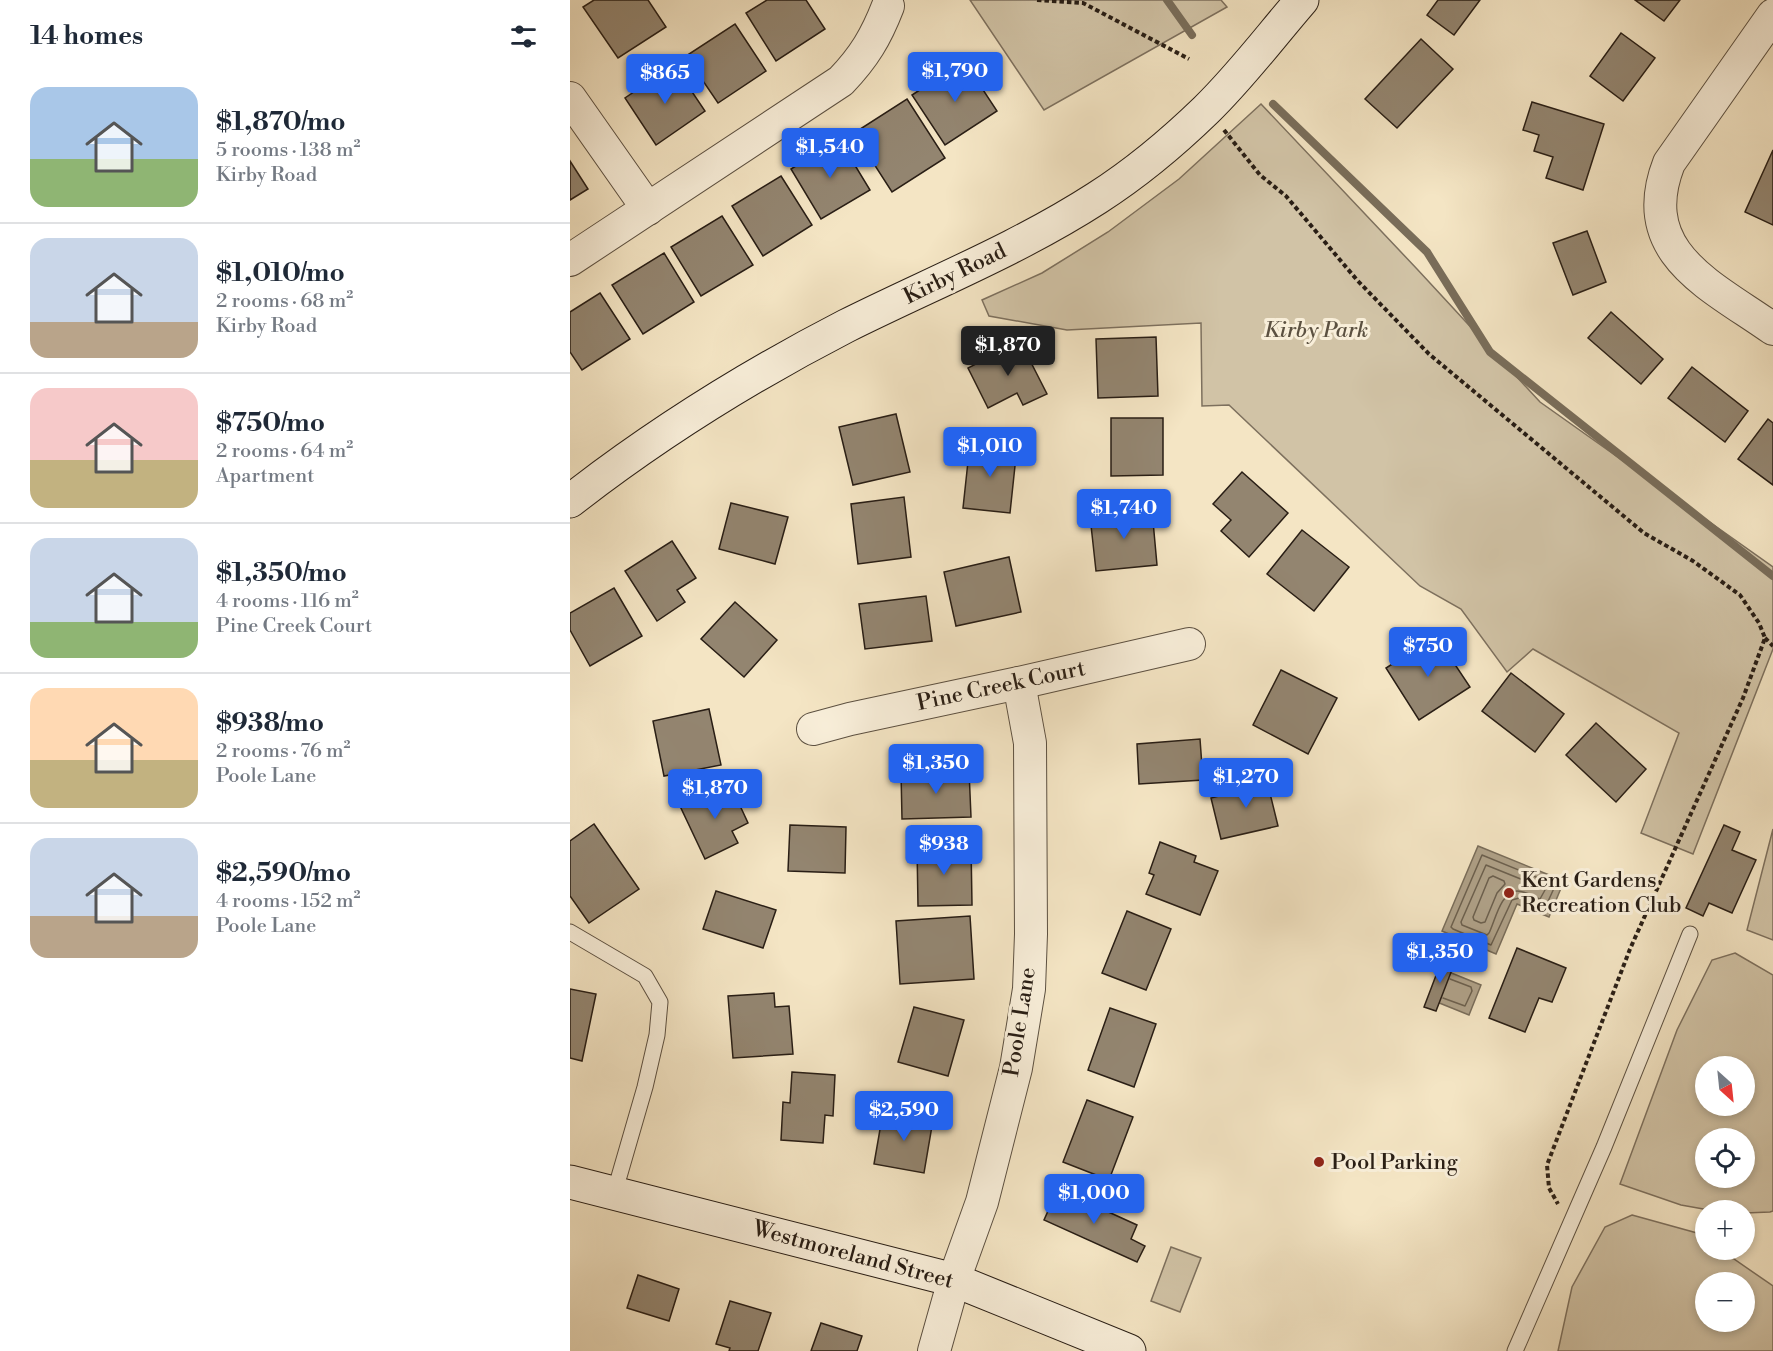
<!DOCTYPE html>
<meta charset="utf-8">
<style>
body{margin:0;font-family:"Libre Bodoni",serif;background:#f2f2f3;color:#1f2937;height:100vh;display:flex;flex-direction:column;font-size:22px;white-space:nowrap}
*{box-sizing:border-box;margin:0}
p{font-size:20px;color:#747a83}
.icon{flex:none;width:33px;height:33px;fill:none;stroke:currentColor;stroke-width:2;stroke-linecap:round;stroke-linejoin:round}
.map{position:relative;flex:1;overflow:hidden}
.side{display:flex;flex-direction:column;background:#fff;width:570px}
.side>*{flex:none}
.needle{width:39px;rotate:153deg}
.tools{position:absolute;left:1125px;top:1056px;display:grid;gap:12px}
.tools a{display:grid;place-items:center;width:60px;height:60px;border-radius:50%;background:#fff;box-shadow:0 3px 9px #0003;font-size:30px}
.price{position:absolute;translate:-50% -51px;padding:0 14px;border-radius:6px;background:#2563eb;color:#fff;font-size:20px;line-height:39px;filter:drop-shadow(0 2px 3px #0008)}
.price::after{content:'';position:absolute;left:50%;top:36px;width:18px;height:14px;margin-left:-9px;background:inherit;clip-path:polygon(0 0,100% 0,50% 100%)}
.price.selected{background:#222;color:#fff}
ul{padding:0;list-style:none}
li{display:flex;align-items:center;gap:18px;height:150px;padding:0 30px}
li+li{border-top:2px solid #e0e1e3}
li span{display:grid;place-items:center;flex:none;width:168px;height:120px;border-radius:18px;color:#555}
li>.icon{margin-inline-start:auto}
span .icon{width:72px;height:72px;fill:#fffc;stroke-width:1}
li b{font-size:26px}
h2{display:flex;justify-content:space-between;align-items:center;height:72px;padding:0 30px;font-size:26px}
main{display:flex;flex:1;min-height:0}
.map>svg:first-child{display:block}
.green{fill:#d1c3a6;stroke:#7d705e;stroke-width:1.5;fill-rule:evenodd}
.water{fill:#afa188;stroke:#796d5a;stroke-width:1.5}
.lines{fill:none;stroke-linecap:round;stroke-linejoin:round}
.shore{stroke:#6c604e;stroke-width:1.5}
.stream{stroke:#796d5a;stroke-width:8}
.building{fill:#938570;stroke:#291e15;stroke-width:1.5}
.lane-casing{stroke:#5c5041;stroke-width:17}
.street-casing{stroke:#5c5041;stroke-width:34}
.secondary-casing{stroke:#291e15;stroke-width:35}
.path{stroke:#291e15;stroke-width:4;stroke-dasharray:4.5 3;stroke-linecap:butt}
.lane{stroke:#f8eed9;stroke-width:15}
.street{stroke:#f8eed9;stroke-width:32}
.secondary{stroke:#f8eed9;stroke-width:33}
.poi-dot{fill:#8f2418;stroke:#f8eed9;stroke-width:2}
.labels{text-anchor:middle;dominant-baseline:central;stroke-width:6;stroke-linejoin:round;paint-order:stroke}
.street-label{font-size:22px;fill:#291e15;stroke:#f8eed9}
.park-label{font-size:22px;font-style:italic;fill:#5b5040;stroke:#f8eed9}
.poi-label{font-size:22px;fill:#291e15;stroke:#f8eed9;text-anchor:start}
</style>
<main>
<section class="side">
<h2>14 homes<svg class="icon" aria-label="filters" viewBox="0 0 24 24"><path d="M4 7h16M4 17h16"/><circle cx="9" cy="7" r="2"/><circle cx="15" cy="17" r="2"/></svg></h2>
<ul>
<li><span style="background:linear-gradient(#a9c7e8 60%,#8fb573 0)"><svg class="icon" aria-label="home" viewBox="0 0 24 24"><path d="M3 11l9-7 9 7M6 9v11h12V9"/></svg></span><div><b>$1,870/mo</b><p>5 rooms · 138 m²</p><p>Kirby Road</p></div></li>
<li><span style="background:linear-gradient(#c9d6e8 70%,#b9a48a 0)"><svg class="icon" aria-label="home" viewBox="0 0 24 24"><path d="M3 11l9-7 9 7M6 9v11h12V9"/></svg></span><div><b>$1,010/mo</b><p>2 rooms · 68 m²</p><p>Kirby Road</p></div></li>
<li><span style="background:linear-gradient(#f6c9c9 60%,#c2b280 0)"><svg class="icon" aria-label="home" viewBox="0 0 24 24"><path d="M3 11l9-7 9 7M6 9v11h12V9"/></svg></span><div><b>$750/mo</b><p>2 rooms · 64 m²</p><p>Apartment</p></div></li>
<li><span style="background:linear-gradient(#c9d6e8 70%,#8fb573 0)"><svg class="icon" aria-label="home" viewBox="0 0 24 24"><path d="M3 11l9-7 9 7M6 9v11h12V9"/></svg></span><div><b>$1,350/mo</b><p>4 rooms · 116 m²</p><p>Pine Creek Court</p></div></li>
<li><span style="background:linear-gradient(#ffd9b3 60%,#c2b280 0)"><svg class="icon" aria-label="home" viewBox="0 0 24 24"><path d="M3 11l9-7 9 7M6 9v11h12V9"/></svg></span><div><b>$938/mo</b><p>2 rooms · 76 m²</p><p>Poole Lane</p></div></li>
<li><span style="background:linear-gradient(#c9d6e8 65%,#b9a48a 0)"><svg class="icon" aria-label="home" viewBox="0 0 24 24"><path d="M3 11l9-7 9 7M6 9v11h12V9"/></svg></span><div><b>$2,590/mo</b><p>4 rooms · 152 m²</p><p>Poole Lane</p></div></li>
</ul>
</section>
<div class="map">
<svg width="1203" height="1351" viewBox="0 0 1203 1351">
<rect width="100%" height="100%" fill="#f4e5c4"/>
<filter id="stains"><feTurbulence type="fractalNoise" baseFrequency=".00333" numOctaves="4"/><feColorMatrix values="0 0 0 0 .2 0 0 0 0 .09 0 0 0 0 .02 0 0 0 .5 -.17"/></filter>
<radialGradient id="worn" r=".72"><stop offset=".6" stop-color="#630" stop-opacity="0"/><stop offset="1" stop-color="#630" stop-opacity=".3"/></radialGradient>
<g class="green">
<path d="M 400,0 L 651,0 L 657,7 L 474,110 Z"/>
<path d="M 691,104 L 847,269 L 970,402 L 1203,567 L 1203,649 L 1123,854 L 1071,833 L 1109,733 L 963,649 L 937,672 L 891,609 L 850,586 L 659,405 L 632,406 L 631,323 L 497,330 L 419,316 L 412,300 L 472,273 L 538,232 L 609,179 Z"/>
<path d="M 1203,829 L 1203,940 L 1177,930 Z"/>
<path d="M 1165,953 L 1203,975 L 1203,1211 L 1200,1212 L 1175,1213 L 1174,1210 L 1139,1210 L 1111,1205 L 1050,1184 L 1107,1030 L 1142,960 ZM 1174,1066 L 1174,1106 L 1136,1106 L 1136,1066 ZM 1174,1138 L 1174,1178 L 1136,1178 L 1136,1138 Z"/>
<path d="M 1062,1215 L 1127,1233 L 1135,1239 L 1136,1250 L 1151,1250 L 1203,1286 L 1203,1351 L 988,1351 L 1002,1287 L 1035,1227 ZM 1174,1282 L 1174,1322 L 1136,1322 L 1136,1282 Z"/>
<path d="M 601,1247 L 631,1258 L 610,1312 L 581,1301 Z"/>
</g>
<g class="water">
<path d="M 908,846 L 994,881 L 979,917 L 947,904 L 926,954 L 872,931 Z"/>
<path d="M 874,970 L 911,985 L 899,1015 L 862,1000 Z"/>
</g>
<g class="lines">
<g class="shore">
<path d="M 912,855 L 983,884 L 985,886 L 975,908 L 949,898 L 942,900 L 921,945 L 883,929 L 881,927 Z"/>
<path d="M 916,865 L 973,888 L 975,890 L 970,899 C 963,896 955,891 947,891 C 931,891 925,921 919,933 L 917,935 L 892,925 L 891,922 Z"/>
<path d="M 923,876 L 934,881 L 935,884 L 927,893 L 915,922 L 911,923 L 904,920 L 903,917 L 919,878 Z"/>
<path d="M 873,998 L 895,1006 L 902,991 L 901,987 L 880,979"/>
</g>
<g class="stream">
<path d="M 597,0 L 622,35"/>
<path d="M 703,104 L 857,252 L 920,352 L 1203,576"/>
</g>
</g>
<g class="building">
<path d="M 24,0 L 78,0 L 96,27 L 48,58 L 13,7 Z"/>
<path d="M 197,0 L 236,0 L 255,29 L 206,61 L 176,13 Z"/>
<path d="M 868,0 L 910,0 L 884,35 L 857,15 Z"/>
<path d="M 1065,0 L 1110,0 L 1094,21 Z"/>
<path d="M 165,24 L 196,71 L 148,103 L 116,56 Z"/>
<path d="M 1051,33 L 1085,58 L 1053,101 L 1020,76 Z"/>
<path d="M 851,39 L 883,69 L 827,128 L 795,99 Z"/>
<path d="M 394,61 L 427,111 L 375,145 L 342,95 Z"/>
<path d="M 104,65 L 135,111 L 86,145 L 55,98 Z"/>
<path d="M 337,99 L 375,158 L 322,192 L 284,133 Z"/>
<path d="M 962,102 L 1034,124 L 1013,190 L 976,178 L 983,157 L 964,151 L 969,135 L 953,130 Z"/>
<path d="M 269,139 L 300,190 L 251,219 L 221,169 Z"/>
<path d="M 1203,150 L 1203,225 L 1175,212 Z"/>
<path d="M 0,161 L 18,189 L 0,200 Z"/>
<path d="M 211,176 L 242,225 L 193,256 L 162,206 Z"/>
<path d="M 152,216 L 183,265 L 131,296 L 101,247 Z"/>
<path d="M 1017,231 L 1036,282 L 1003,295 L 983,243 Z"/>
<path d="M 94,253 L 124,302 L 73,334 L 42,285 Z"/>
<path d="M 30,293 L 60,339 L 12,370 L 0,352 L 0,312 Z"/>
<path d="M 1041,312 L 1093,359 L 1071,384 L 1018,338 Z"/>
<path d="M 586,337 L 588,396 L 528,398 L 526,339 Z"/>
<path d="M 450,341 L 477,394 L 453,405 L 447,393 L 418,408 L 398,368 Z"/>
<path d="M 1122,367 L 1178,411 L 1155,442 L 1098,398 Z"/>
<path d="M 326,414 L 340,472 L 283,485 L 269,427 Z"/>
<path d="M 541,418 L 593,418 L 593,475 L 541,476 Z"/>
<path d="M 1198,419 L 1203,423 L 1203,485 L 1168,459 Z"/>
<path d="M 400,443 L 447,447 L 440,513 L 393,508 Z"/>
<path d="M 672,472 L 718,513 L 679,557 L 651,531 L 661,520 L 643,504 Z"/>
<path d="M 334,497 L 341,557 L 288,564 L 281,504 Z"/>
<path d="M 161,503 L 218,517 L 205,564 L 149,549 Z"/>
<path d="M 582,510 L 587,565 L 526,571 L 520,516 Z"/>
<path d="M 732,530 L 779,567 L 744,611 L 697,574 Z"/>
<path d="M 102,541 L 126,578 L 107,590 L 115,602 L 87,621 L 55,571 Z"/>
<path d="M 439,557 L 451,612 L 386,626 L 374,572 Z"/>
<path d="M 44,588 L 72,636 L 20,666 L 0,630 L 0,613 Z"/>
<path d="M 356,596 L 362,641 L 295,649 L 289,604 Z"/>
<path d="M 165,602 L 207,640 L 174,677 L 131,639 Z"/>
<path d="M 866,636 L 900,687 L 849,720 L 816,668 Z"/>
<path d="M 711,670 L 767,698 L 738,754 L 683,725 Z"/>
<path d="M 941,673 L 994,714 L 965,752 L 912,711 Z"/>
<path d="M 139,709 L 151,765 L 94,776 L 83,721 Z"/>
<path d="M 1026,723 L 1076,769 L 1046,802 L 996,755 Z"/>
<path d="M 630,739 L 633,780 L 569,784 L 567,744 Z"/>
<path d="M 399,770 L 401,817 L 332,819 L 331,772 Z"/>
<path d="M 695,773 L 708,826 L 651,839 L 641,798 L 673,790 L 670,779 Z"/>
<path d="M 159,782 L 178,823 L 162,831 L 168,843 L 135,859 L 110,806 Z"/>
<path d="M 24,824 L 69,889 L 19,923 L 0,896 L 0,841 Z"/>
<path d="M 220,825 L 276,827 L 275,873 L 218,871 Z"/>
<path d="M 1154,825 L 1170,832 L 1162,850 L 1186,860 L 1162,913 L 1139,903 L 1133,916 L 1116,908 Z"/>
<path d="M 590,842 L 626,856 L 624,862 L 648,871 L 630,915 L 576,894 L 584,875 L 579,873 Z"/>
<path d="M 401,845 L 402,905 L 348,906 L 347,846 Z"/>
<path d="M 146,891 L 206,910 L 193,948 L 133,929 Z"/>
<path d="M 557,911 L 601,929 L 576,990 L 532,973 Z"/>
<path d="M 400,916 L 404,979 L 330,984 L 326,921 Z"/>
<path d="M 947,948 L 996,968 L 982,1002 L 969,998 L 955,1032 L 919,1018 Z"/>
<path d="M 873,957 L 885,962 L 866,1011 L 854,1007 Z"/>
<path d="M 0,989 L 26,994 L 12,1061 L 0,1058 Z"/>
<path d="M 204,993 L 205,1007 L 219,1006 L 223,1054 L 163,1058 L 158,996 Z"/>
<path d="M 344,1007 L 394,1020 L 378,1076 L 328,1062 Z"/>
<path d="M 540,1008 L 586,1024 L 564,1087 L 518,1070 Z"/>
<path d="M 222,1072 L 265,1075 L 263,1116 L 255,1115 L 253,1143 L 211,1140 L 213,1102 L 220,1103 Z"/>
<path d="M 517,1100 L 563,1117 L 539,1180 L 493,1162 Z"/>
<path d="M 313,1112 L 363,1120 L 354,1173 L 304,1164 Z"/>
<path d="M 488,1189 L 567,1225 L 561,1239 L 575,1246 L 567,1262 L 474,1220 Z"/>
<path d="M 68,1275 L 109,1289 L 99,1321 L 57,1308 Z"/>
<path d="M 160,1301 L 201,1313 L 188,1351 L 159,1351 L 160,1348 L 146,1344 Z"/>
<path d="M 251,1323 L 292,1336 L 287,1351 L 241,1351 Z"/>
</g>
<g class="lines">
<defs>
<g id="lane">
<path d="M 0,932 L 75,976 L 90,1002 L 87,1035 L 75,1087 L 44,1194"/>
<path d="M 945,1351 L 1034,1147 L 1120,934"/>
</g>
<g id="street">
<path d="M 1203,15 L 1099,163 C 1064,253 1141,285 1203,329"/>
<path d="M 0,98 L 78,209"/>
<path d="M 0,260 L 271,81 C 294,57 306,37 318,6"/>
<path d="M 243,729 L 280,719 L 449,683 L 619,644"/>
<path d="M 364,1351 L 384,1280 L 412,1202 L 446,1068 L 459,989 L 461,934 L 460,743 L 449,683"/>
</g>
<g id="secondary">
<path d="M 0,501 C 86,434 179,376 276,326 C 360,284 448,249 527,198 C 566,173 603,142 636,110 C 671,76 700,37 732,0"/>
<path d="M 0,1182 L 384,1280 L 559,1351"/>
</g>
</defs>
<use href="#lane" class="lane-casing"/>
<use href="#street" class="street-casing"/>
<use href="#secondary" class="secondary-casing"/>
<g class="path">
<path d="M 467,0 L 513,3 L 619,59"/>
<path d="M 654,130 L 690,175 L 716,196 L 787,280 L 859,354 L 1074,533 L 1123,561 L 1170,595 L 1189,623 L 1195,638 L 1173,698 L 1060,949 L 977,1165 L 979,1188 L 988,1204"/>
<path d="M 1195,638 L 1203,646"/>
</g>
<use href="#lane" class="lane"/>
<use href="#street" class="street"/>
<use href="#secondary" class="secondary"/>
</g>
<g class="poi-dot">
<circle cx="939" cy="893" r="6"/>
<circle cx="749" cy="1162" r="6"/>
</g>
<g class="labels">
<g class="street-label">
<text transform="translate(385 274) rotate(-26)">Kirby Road</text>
<text transform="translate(431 686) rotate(-12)">Pine Creek Court</text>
<text transform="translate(450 1022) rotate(-81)">Poole Lane</text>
<text transform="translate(283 1255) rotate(15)">Westmoreland Street</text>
</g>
<g class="park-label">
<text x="746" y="330">Kirby Park</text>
</g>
<g class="poi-label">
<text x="951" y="880">Kent Gardens<tspan x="951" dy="25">Recreation Club</tspan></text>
<text x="761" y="1162">Pool Parking</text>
</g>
</g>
<rect width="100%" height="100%" filter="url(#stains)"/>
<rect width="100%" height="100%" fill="url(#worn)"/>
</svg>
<div class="tools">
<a><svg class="needle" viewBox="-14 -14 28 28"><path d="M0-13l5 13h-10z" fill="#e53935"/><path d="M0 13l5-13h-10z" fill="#747a83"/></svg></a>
<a><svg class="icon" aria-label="locate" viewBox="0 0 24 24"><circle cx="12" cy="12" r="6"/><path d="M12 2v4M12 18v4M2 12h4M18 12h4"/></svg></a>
<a>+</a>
<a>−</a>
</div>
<b class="price" style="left:385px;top:103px">$1,790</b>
<b class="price" style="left:95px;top:105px">$865</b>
<b class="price" style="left:260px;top:179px">$1,540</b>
<b class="price selected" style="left:438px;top:377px">$1,870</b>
<b class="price" style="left:420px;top:478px">$1,010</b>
<b class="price" style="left:554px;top:540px">$1,740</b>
<b class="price" style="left:858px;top:678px">$750</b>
<b class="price" style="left:366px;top:795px">$1,350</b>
<b class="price" style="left:676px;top:809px">$1,270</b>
<b class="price" style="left:145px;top:820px">$1,870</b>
<b class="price" style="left:374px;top:876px">$938</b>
<b class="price" style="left:870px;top:984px">$1,350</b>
<b class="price" style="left:334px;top:1142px">$2,590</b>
<b class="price" style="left:524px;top:1225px">$1,000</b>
</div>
</main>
